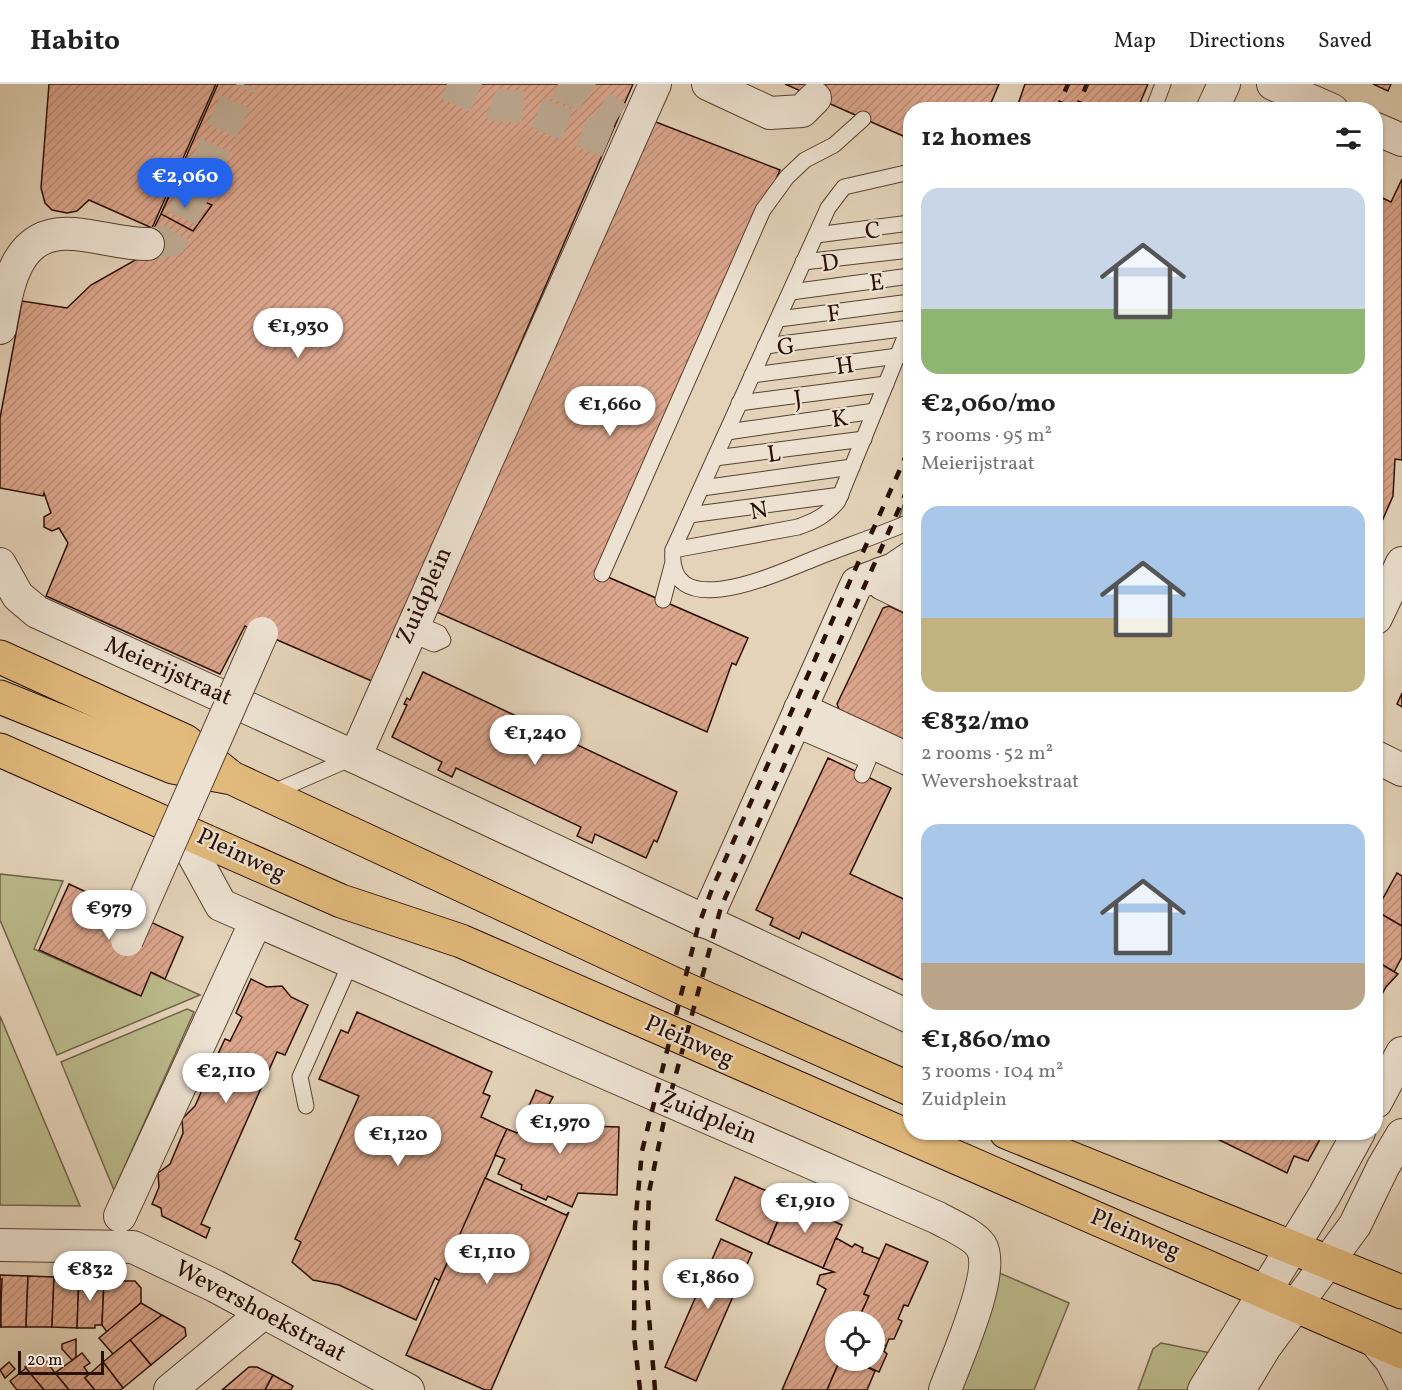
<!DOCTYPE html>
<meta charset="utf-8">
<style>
body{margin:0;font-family:Vollkorn,serif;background:#f6f6f6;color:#222;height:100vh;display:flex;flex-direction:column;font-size:22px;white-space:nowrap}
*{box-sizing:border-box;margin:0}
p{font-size:20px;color:#767676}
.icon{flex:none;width:33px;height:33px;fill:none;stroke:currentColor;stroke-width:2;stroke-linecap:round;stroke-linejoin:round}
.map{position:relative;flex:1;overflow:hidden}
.side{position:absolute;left:903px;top:18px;width:480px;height:1038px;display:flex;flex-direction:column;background:#fff;border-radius:24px;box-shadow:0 2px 4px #0004}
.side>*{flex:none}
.fabs{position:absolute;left:825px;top:1227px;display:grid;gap:12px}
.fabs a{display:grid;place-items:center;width:60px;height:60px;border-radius:50%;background:#fff;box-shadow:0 2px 4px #0004;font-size:30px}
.scale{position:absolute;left:18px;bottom:15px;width:86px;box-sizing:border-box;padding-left:6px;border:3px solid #2a0f04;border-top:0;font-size:16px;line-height:21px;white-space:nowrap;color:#2a0f04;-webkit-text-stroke:4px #ede2d2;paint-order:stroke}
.price{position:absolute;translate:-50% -51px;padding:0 14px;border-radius:21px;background:#fff;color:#222;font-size:20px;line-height:39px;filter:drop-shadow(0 2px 3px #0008)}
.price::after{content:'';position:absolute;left:50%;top:36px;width:18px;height:14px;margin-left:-9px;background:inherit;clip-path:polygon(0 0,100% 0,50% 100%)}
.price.active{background:#2563eb;color:#fff}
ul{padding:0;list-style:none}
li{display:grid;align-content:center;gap:12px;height:318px;padding:0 18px}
li span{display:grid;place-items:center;height:186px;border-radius:18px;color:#555}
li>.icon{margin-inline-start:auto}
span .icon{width:108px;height:108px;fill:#fffc;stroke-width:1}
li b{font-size:26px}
h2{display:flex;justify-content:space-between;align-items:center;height:72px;padding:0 18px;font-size:26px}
header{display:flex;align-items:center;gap:36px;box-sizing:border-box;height:84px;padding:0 30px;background:#fff;border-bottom:2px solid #e0e0e0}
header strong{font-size:28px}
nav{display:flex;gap:33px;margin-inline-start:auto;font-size:21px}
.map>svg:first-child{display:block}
.grass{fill:#bbba8b;stroke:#726448;stroke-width:1.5}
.building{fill:url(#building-hatch);stroke:#2a0f04;stroke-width:1.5}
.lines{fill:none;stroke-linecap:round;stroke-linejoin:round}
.street-tunnel{stroke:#bfac95;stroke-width:32;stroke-dasharray:32 16;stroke-linecap:butt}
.lane-casing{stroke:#584031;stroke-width:17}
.street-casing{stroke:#584031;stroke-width:34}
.primary-casing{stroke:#2a0f04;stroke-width:35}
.lane{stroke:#ede2d2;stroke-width:15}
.street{stroke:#ede2d2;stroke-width:32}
.primary{stroke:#e2ba7c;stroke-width:33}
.rail{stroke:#2a0f04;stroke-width:4.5;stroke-dasharray:10 10;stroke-linecap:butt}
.street-bridge-casing{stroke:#584031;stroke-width:34;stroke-linecap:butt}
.street-bridge{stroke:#ede2d2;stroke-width:32}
.labels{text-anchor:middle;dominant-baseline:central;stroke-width:4.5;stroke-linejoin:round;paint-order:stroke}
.street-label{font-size:24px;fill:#2a0f04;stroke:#ede2d2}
</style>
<header>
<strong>Habito</strong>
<nav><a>Map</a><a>Directions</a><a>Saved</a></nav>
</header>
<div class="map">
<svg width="1402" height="1306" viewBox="0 0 1402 1306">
<defs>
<pattern id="building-hatch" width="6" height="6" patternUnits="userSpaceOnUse" patternTransform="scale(1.5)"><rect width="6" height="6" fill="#dca68d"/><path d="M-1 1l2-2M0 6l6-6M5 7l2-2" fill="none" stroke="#bd8e78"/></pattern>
</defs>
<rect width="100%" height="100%" fill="#e4d3b9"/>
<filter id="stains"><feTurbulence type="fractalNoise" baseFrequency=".00333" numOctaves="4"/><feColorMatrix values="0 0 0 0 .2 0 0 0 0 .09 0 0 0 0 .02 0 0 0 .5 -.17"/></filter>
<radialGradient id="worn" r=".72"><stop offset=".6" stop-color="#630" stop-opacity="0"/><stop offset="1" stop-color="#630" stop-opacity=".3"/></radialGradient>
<g class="grass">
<path d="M 910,400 L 910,446 L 900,441 L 899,434 Z"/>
<path d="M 0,790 L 63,797 L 34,865 L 138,911 L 149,888 L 200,911 L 57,971 L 0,836 Z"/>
<path d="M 187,925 L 194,928 L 114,1106 L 61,978 Z"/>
<path d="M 0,932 L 80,1122 L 0,1121 Z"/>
<path d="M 997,1188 L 1069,1219 L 1034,1306 L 954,1306 Z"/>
<path d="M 1161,1259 L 1216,1270 L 1194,1306 L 1138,1306 L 1153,1265 Z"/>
</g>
<g class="building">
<path d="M 49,0 L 216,0 L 152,144 L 89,116 L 77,127 L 67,129 L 52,126 L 45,119 L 41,104 Z"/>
<path d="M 218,0 L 633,0 L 374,598 L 245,542 L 220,590 L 46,512 L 68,459 L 59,444 L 52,447 L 44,443 L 44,433 L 51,429 L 44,409 L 43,412 L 0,404 L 0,334 L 22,217 L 67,224 L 91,201 L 139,174 L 161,130 Z"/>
<path d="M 785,0 L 999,0 L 988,26 L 947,26 L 939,22 L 937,26 L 910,26 L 910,55 Z"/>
<path d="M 1025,0 L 1148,0 L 1137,26 L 1016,26 Z"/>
<path d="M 1373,0 L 1391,0 L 1388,7 Z"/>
<path d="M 648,35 L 780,86 L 601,490 L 748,554 L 736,581 L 732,579 L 707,648 L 421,521 Z"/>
<path d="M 1402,95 L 1402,376 L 1395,375 L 1393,412 L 1376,451 L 1376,111 L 1391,118 Z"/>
<path d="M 173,104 L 212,121 L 193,147 L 161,130 Z"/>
<path d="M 889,522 L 904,529 L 910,536 L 910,665 L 894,657 L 891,650 L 841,630 L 837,620 L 883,524 Z"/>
<path d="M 423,588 L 677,708 L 657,758 L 654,756 L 646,774 L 595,750 L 592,759 L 577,752 L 581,743 L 456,684 L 452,693 L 438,686 L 442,678 L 392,653 L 407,621 L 404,620 L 407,614 L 410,616 Z"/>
<path d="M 1402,609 L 1402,623 L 1397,620 Z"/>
<path d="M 828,674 L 891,704 L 850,790 L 910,818 L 910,899 L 802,848 L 799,855 L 770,841 L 773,834 L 756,826 Z"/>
<path d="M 1397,789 L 1402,792 L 1402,842 L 1376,827 Z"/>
<path d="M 69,800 L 183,853 L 165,895 L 151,888 L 141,912 L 39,866 Z"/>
<path d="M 1376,827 L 1402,842 L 1402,873 L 1394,888 L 1376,877 Z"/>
<path d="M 1376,877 L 1398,890 L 1386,903 L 1376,921 Z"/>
<path d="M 251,895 L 267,903 L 282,902 L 291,913 L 308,921 L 285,971 L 277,968 L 201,1140 L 210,1144 L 206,1154 L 162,1132 L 161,1124 L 152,1120 L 159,1103 L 158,1089 L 170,1080 L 183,1049 L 182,1035 L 195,1022 L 207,995 L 206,981 L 217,972 L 225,955 L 230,957 L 242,933 L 236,929 Z"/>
<path d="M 357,928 L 492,988 L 483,1009 L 490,1012 L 481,1033 L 507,1045 L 440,1197 L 435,1194 L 416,1236 L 339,1201 L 313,1196 L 292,1178 L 301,1158 L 295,1155 L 359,1012 L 319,995 L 341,946 L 348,949 Z"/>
<path d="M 536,1006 L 553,1013 L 547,1024 L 588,1042 L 619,1043 L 617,1111 L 578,1109 L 572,1123 L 548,1112 L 546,1116 L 521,1105 L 522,1101 L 498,1090 L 505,1075 L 495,1071 L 507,1045 L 517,1049 Z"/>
<path d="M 1203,1048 L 1324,1048 L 1308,1077 L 1294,1072 L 1287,1089 Z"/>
<path d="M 735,1093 L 787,1116 L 768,1160 L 716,1136 Z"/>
<path d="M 485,1094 L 566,1131 L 569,1128 L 491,1306 L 485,1306 L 406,1271 Z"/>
<path d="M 787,1116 L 842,1141 L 823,1184 L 768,1160 Z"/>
<path d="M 836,1154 L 852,1163 L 855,1160 L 863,1164 L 862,1168 L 880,1175 L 864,1210 L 869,1212 L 857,1238 L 836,1238 L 836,1276 L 840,1276 L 827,1306 L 782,1306 L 826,1205 L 817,1200 L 820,1191 L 834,1188 L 823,1184 Z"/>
<path d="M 721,1155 L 752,1169 L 696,1297 L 665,1283 Z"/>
<path d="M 886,1160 L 928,1178 L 908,1222 L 904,1221 L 898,1235 L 902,1237 L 894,1255 L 889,1255 L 886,1262 L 874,1256 L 874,1238 L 857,1238 L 869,1212 L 864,1210 Z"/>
<path d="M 0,1191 L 28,1192 L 26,1243 L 1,1243 Z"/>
<path d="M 28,1192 L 54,1193 L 52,1243 L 26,1243 Z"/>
<path d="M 54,1193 L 79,1193 L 77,1244 L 52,1243 Z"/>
<path d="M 79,1193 L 102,1193 L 104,1197 L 102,1241 L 95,1241 L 95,1244 L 77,1244 Z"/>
<path d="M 0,1195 L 2,1195 L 0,1244 Z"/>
<path d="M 104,1197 L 135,1197 L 141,1204 L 141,1219 L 107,1248 L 102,1241 Z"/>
<path d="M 141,1219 L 162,1231 L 113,1270 L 99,1254 Z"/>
<path d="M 162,1231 L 185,1244 L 186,1252 L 151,1281 L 130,1256 Z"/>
<path d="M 76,1255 L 76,1273 L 72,1276 L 62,1265 L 62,1260 Z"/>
<path d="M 130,1256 L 151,1281 L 123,1304 L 103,1278 Z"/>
<path d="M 874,1256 L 886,1262 L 884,1267 L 887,1270 L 879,1288 L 852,1276 L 874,1276 Z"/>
<path d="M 82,1269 L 90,1279 L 84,1283 L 89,1290 L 85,1294 L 95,1306 L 69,1306 L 55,1289 Z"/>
<path d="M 43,1273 L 55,1289 L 69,1306 L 44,1306 L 25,1283 Z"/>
<path d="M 840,1276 L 852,1276 L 875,1287 L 867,1306 L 827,1306 Z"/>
<path d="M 9,1278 L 15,1285 L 5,1294 L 0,1286 Z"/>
<path d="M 103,1278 L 123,1304 L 120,1306 L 95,1306 L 85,1294 Z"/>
<path d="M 249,1283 L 257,1283 L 273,1291 L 265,1306 L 222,1306 Z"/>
<path d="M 26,1284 L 29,1288 L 44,1306 L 17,1306 L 10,1297 Z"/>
<path d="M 273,1291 L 293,1302 L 291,1306 L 265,1306 Z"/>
</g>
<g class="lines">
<g class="street-tunnel">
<path d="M 447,0 L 497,21 L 524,23 L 608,58"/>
<path d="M 558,0 L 585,12 L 618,34"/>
<path d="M 148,160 L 171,156 L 177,146 L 243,0"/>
</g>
<defs>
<g id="lane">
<path d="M 1153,26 L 1163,0"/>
<path d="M 910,88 L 844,103 L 828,124 L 673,466 C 666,543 783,487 816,474 C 847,462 879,451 910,438"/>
<path d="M 816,151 L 910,139"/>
<path d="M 803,178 L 910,166"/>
<path d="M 791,208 L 910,192"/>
<path d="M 779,235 L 910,218"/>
<path d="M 765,262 L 909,244"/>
<path d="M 752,291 L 898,272"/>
<path d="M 739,319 L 886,300"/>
<path d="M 727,348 L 875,327"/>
<path d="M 715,374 L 864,355"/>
<path d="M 702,404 L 852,383"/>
<path d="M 689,431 L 841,411"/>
<path d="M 673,466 L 798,443 C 815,437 827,431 838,417 L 910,241"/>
<path d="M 602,490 L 763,126 L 787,93 L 805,76 L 834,61 L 863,35"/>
<path d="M 663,516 L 672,482"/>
<path d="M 408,549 L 434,560 L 443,556 L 439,549 L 413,538"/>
<path d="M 792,644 L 868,677 L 862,691"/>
<path d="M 269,710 L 352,674"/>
<path d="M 306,1022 L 300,993 L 351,878"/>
</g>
<g id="street">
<path d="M 708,0 L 770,29 L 802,27 L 815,14"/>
<path d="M 1273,0 L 1332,26"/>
<path d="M 1212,26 L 1224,0"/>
<path d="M 1376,45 L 1402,56"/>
<path d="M 0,244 C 8,201 15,145 74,150 C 99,152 122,160 148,160"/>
<path d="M 0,480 L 18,512 L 37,528 L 355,673 L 910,933"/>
<path d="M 880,490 L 883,500 L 910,513"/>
<path d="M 1376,534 L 1402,479"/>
<path d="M 800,625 L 910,676"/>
<path d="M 355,673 L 655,0"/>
<path d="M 1376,673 L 1402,686"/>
<path d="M 178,743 L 221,821 L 938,1134 C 950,1141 973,1150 981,1162 C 997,1187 955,1278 945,1306"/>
<path d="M 705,838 L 857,499 L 894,485 L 910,474"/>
<path d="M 1376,1018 L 1402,969"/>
<path d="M 120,1132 L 256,837"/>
<path d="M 0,1161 L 133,1163 L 215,1202 L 408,1306"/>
<path d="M 1376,1258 L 1391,1276 L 1402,1297"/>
<path d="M 170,1306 L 263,1229"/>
<path d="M 1204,1306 L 1324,1112 L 1359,1048"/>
<path d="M 1239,1306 L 1265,1263 L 1355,1141 L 1383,1083 L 1402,1051"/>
</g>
<g id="primary">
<path d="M 0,573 L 185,657 L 228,691"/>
<path d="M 0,613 L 173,683 L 232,694 L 685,905 L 910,1005"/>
<path d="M 0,666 L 341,817 L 461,857 L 1402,1268"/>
<path d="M 1006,1048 L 1402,1208"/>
</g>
</defs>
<use href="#lane" class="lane-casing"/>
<use href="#street" class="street-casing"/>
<use href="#primary" class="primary-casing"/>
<use href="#lane" class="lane"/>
<use href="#street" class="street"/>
<use href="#primary" class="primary"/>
<g class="rail">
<path d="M 1057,26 L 1068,0"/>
<path d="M 1076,26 L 1087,0"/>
<path d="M 640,1306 L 634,1252 L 635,1142 L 642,1067 L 698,843 L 712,805 L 910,363"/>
<path d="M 655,1306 L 646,1196 L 649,1108 L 666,1027 L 721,823 L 910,400"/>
</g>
<defs>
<path id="street-bridge" d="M 127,856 L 262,549"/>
</defs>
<use href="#street-bridge" class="street-bridge-casing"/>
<use href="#street-bridge" class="street-bridge"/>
</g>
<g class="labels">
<g class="street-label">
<text transform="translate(873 148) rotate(-6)">C</text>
<text transform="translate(830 180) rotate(-8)">D</text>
<text transform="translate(877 200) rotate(-7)">E</text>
<text transform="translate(834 231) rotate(-7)">F</text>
<text transform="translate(786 264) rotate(-8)">G</text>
<text transform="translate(845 283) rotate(-8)">H</text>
<text transform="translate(798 316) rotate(-8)">J</text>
<text transform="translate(840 336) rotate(-8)">K</text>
<text transform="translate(774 371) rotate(-8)">L</text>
<text transform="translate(759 428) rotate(-10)">N</text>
<text transform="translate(425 512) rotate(-66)">Zuidplein</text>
<text transform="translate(168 588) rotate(24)">Meierijstraat</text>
<text transform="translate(241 772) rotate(25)">Pleinweg</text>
<text transform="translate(689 958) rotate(24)">Pleinweg</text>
<text transform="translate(708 1034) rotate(23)">Zuidplein</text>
<text transform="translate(1135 1151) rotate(23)">Pleinweg</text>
<text transform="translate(260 1228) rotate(28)">Wevershoekstraat</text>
</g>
</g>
<rect width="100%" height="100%" filter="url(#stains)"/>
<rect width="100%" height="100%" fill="url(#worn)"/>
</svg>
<div class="fabs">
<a><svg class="icon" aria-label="locate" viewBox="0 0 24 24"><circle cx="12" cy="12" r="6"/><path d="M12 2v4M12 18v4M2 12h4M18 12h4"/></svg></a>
</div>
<div class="scale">20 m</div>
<b class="price active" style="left:185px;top:125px">€2,060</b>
<b class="price" style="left:298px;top:275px">€1,930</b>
<b class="price" style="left:610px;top:353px">€1,660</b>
<b class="price" style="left:535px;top:682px">€1,240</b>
<b class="price" style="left:109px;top:857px">€979</b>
<b class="price" style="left:226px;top:1020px">€2,110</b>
<b class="price" style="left:560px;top:1071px">€1,970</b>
<b class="price" style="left:398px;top:1083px">€1,120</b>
<b class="price" style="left:805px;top:1150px">€1,910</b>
<b class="price" style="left:487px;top:1201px">€1,110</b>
<b class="price" style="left:90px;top:1218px">€832</b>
<b class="price" style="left:708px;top:1226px">€1,860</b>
<section class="side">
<h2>12 homes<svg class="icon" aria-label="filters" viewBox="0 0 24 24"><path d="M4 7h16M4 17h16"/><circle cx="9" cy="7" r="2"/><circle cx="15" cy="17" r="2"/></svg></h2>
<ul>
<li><span style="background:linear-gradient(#c9d6e8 65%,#8fb573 0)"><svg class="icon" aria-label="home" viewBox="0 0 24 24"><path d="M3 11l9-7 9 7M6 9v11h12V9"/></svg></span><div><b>€2,060/mo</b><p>3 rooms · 95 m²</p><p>Meierijstraat</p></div></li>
<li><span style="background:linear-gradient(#a9c7e8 60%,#c2b280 0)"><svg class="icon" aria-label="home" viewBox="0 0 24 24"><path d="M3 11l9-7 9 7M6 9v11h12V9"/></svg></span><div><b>€832/mo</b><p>2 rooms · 52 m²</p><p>Wevershoekstraat</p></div></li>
<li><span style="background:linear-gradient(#a9c7e8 75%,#b9a48a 0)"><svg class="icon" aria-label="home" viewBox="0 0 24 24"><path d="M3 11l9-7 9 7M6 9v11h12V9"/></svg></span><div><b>€1,860/mo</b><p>3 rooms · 104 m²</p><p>Zuidplein</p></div></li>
</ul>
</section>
</div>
